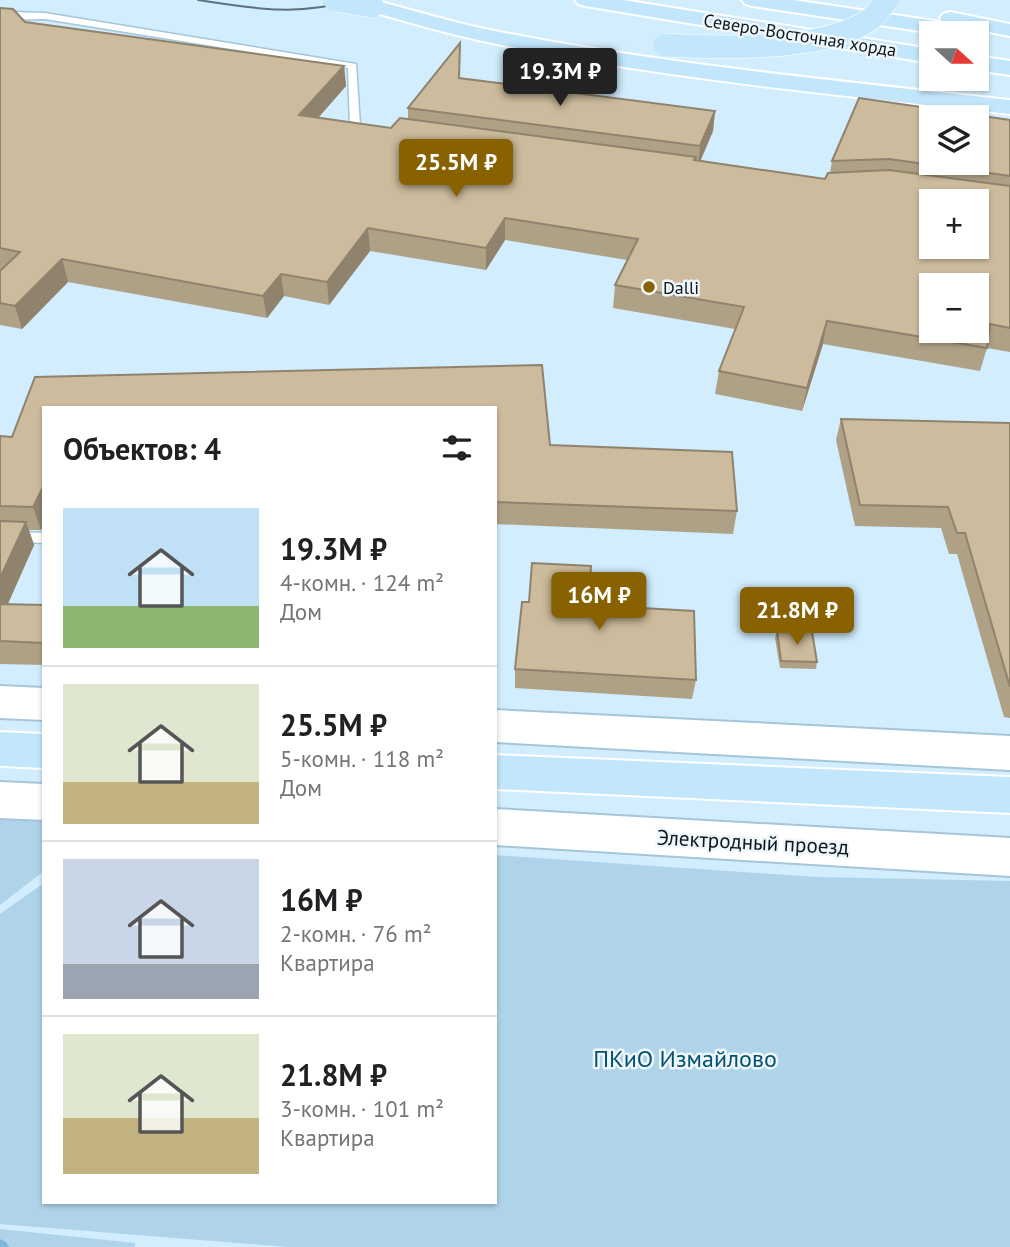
<!DOCTYPE html>
<html lang="ru">
<meta charset="utf-8">
<style>
body{margin:0;font-family:"PT Sans",sans-serif;background:#f2f2f2;color:#202124;height:100vh;display:flex;flex-direction:column;font-size:26px;white-space:nowrap}
*{box-sizing:border-box;margin:0}
p{font-size:23px;color:#757577}
.icon{flex:none;width:38px;height:38px;fill:none;stroke:currentColor;stroke-width:2;stroke-linecap:round;stroke-linejoin:round}
.map{position:relative;flex:1;overflow:hidden}
.sheet{position:absolute;left:42px;top:406px;width:455px;height:798px;display:flex;flex-direction:column;background:#fff;border-radius:0px;box-shadow:0 2px 5px #0004}
.sheet>*{flex:none}
.needle{width:46px;rotate:111deg}
.fabs{position:absolute;left:919px;top:21px;display:grid;gap:14px}
.fabs a{display:grid;place-items:center;width:70px;height:70px;border-radius:0px;background:#fff;box-shadow:0 2px 5px #0004;font-size:35px}
.price{position:absolute;translate:-50% -60px;padding:0 16px;border-radius:7px;background:#886100;color:#fff;font-size:23px;line-height:46px;filter:drop-shadow(0 2px 4px #0008)}
.price::after{content:'';position:absolute;left:50%;top:42px;width:21px;height:16px;margin-left:-10px;background:inherit;clip-path:polygon(0 0,100% 0,50% 100%)}
.price.current{background:#222;color:#fff}
ul{padding:0;list-style:none}
li{display:flex;align-items:center;gap:21px;height:175px;padding:0 21px}
li+li{border-top:2px solid #e0e0e0}
li span{display:grid;place-items:center;flex:none;width:196px;height:140px;border-radius:0px;color:#555}
li>.icon{margin-inline-start:auto}
span .icon{width:84px;height:84px;fill:#fffc;stroke-width:1}
li b{font-size:30px}
h2{display:flex;justify-content:space-between;align-items:center;height:84px;padding:0 21px;font-size:30px}
.map>svg:first-child{display:block}
.green{fill:#afd3e9}
.lines{fill:none;stroke-linecap:round;stroke-linejoin:round}
.stream{fill:#7eb7d7;fill-rule:evenodd}
.service-casing{stroke:#a4c6da;stroke-width:3}
.tertiary-casing{stroke:#a4c6da;stroke-width:4}
.primary-casing{stroke:#fff;stroke-width:4}
.service{fill:#fff;fill-rule:evenodd}
.tertiary{fill:#fff;fill-rule:evenodd}
.primary{fill:#c2e7fd;fill-rule:evenodd}
.tram{stroke:#5e717c;stroke-width:2}
.primary-bridge-casing{stroke:#fff;stroke-width:24;stroke-linecap:butt}
.primary-bridge{stroke:#c2e7fd;stroke-width:23}
.wall{fill:#afa186}
.shaded-wall{fill:#8f836d}
.building{fill:#ccbb9c;stroke:#8f836d;stroke-width:2;fill-rule:evenodd}
.poi-dot{fill:#886100;stroke:#f0f7fb;stroke-width:2.5}
.labels{text-anchor:middle;dominant-baseline:central;stroke-width:5;stroke-linejoin:round;paint-order:stroke}
.far-street-label{font-size:18px;fill:#0b181f;stroke:#f0f7fb}
.far-poi-label{font-size:18px;fill:#0b181f;stroke:#f0f7fb;text-anchor:start}
.street-label{font-size:21px;fill:#0b181f;stroke:#f0f7fb}
.near-park-label{font-size:24px;fill:#035171;stroke:#f0f7fb}
</style>
<div class="map">
<svg width="1010" height="1247" viewBox="0 0 1010 1247">
<rect width="100%" height="100%" fill="#d1edfe"/>
<g class="green">
<path d="M 0,814 L 44,816 L 44,871 L 0,905 Z"/>
<path d="M 495,855 L 817,877 L 1010,881 L 1010,1247 L 288,1247 L 0,1224 L 0,914 L 44,883 L 44,1202 L 495,1202 Z"/>
<path d="M 0,1229 L 135,1243 L 135,1247 L 0,1247 Z"/>
</g>
<g class="lines">
<path class="stream" d="M 0,1239 L 6,1242 L 9,1247 L 0,1247 Z"/>
<defs>
<g id="service">
<path d="M 12,12 L 45,13 L 356,64 L 360,125 L 377,129 L 372,132 L 350,127 L 348,68 L 45,19 L 0,20 L 0,14 Z"/>
<path d="M 0,531 L 44,533 L 44,543 L 0,541 Z"/>
</g>
<g id="tertiary">
<path d="M 0,686 L 44,688 L 44,720 L 0,718 Z"/>
<path d="M 495,710 L 1010,736 L 1010,770 L 495,742 Z"/>
<path d="M 0,782 L 44,784 L 44,820 L 0,818 Z"/>
<path d="M 495,809 L 1010,838 L 1010,876 L 495,845 Z"/>
</g>
<g id="primary">
<path d="M 373,0 C 409,9 444,20 480,28 C 655,64 833,80 1010,100 L 1010,114 C 832,94 653,78 478,40 C 440,32 402,20 365,10 L 362,6 L 365,2 Z"/>
<path d="M 575,0 L 623,0 L 931,49 L 931,63 L 585,6 L 578,4 Z"/>
<path d="M 742,0 L 793,0 L 942,22 L 940,18 L 943,14 L 950,12 L 1010,24 L 1010,36 L 983,31 L 982,38 L 976,39 L 976,33 L 933,33 L 752,6 L 745,4 Z"/>
<path d="M 976,56 L 1010,61 L 1010,75 L 976,70 Z"/>
<path d="M 0,732 L 44,734 L 44,768 L 0,766 Z"/>
<path d="M 495,755 L 1010,777 L 1010,813 L 495,789 Z"/>
</g>
</defs>
<use href="#service" class="service-casing"/>
<use href="#tertiary" class="tertiary-casing"/>
<use href="#primary" class="primary-casing"/>
<use href="#service" class="service"/>
<use href="#tertiary" class="tertiary"/>
<use href="#primary" class="primary"/>
<path class="tram" d="M 198,0 C 251,8 299,17 351,0"/>
<defs>
<g id="primary-bridge">
<path d="M 335,0 L 372,6"/>
<path d="M 665,45 C 718,48 831,52 873,17 C 878,12 883,5 887,0"/>
</g>
</defs>
<use href="#primary-bridge" class="primary-bridge-casing"/>
<use href="#primary-bridge" class="primary-bridge"/>
</g>
<g class="wall">
<path d="M 0,8 L 25,22 L 344,66 L 346,86 L 318,118 L 391,128 L 408,119 L 408,108 L 460,43 L 460,78 L 715,111 L 713,131 L 700,160 L 825,179 L 830,173 L 832,161 L 1010,120 L 1010,352 L 987,348 L 980,371 L 823,344 L 802,411 L 715,394 L 719,371 L 735,329 L 613,308 L 615,285 L 627,260 L 505,240 L 486,270 L 370,251 L 329,305 L 284,296 L 267,318 L 68,282 L 22,329 L 0,325 L 0,271 L 2,269 L 0,269 Z"/>
<path d="M 542,365 L 550,445 L 732,452 L 737,511 L 733,534 L 495,524 L 495,408 L 44,408 L 44,525 L 41,530 L 29,530 L 34,545 L 8,604 L 44,605 L 44,665 L 0,664 L 0,436 L 12,437 L 35,377 Z"/>
<path d="M 841,419 L 1010,423 L 1010,718 L 1004,717 L 957,554 L 949,554 L 941,528 L 855,526 L 836,440 Z"/>
<path d="M 589,605 L 696,680 L 692,699 L 515,688 L 515,669 Z"/>
<path d="M 777,631 L 817,662 L 816,669 L 780,668 L 775,638 Z"/>
</g>
<g class="shaded-wall">
<path d="M 344,66 L 346,86 L 302,136 L 299,115 Z"/>
<path d="M 715,111 L 713,131 L 698,167 L 700,146 Z"/>
<path d="M 505,218 L 505,240 L 486,270 L 486,248 Z"/>
<path d="M 368,228 L 370,251 L 329,305 L 327,282 Z"/>
<path d="M 62,259 L 68,282 L 22,329 L 15,306 Z"/>
<path d="M 281,274 L 284,296 L 267,318 L 263,296 Z"/>
<path d="M 827,321 L 823,344 L 802,411 L 807,388 Z"/>
<path d="M 44,485 L 44,525 L 41,530 L 33,507 Z"/>
<path d="M 26,522 L 34,545 L 0,621 L 0,578 Z"/>
</g>
<g class="building">
<path d="M 0,8 L 13,9 L 25,22 L 344,66 L 299,115 L 391,128 L 400,118 L 696,157 L 694,160 L 825,179 L 828,173 L 889,170 L 1010,186 L 1010,328 L 990,324 L 987,348 L 827,321 L 807,388 L 719,371 L 744,307 L 615,285 L 638,239 L 505,218 L 486,248 L 368,228 L 327,282 L 281,274 L 263,296 L 62,259 L 15,306 L 0,303 L 0,271 L 20,252 L 0,248 ZM 931,201 L 976,201 L 976,247 L 931,247 ZM 931,285 L 976,285 L 976,331 L 931,331 Z"/>
<path d="M 460,43 L 459,78 L 715,111 L 700,146 L 408,108 Z"/>
<path d="M 859,98 L 1010,120 L 1010,176 L 889,159 L 832,161 ZM 931,117 L 976,117 L 976,163 L 931,163 Z"/>
<path d="M 542,365 L 550,445 L 732,452 L 737,511 L 495,502 L 495,408 L 44,408 L 44,485 L 33,507 L 0,506 L 0,436 L 12,437 L 35,377 Z"/>
<path d="M 841,419 L 1010,423 L 1010,687 L 965,533 L 957,533 L 948,507 L 860,505 Z"/>
<path d="M 0,521 L 26,522 L 0,578 Z"/>
<path d="M 532,563 L 591,566 L 589,605 L 694,611 L 696,680 L 515,669 L 522,602 L 529,602 Z"/>
<path d="M 0,604 L 44,605 L 44,643 L 0,641 Z"/>
<path d="M 777,631 L 812,632 L 817,662 L 781,661 Z"/>
</g>
<circle class="poi-dot" cx="649" cy="287" r="7"/>
<g class="labels">
<g class="far-street-label">
<text transform="translate(800 35) rotate(9)">Северо-Восточная хорда</text>
</g>
<g class="far-poi-label">
<text x="663" y="287">Dalli</text>
</g>
<g class="street-label">
<text transform="translate(753 842) rotate(3)">Электродный проезд</text>
</g>
<g class="near-park-label">
<text x="685" y="1058">ПКиО Измайлово</text>
</g>
</g>
</svg>
<div class="fabs">
<a><svg class="needle" viewBox="-14 -14 28 28"><path d="M0-13l5 13h-10z" fill="#e53935"/><path d="M0 13l5-13h-10z" fill="#757577"/></svg></a>
<a><svg class="icon" aria-label="layers" viewBox="0 0 24 24"><path d="M12 4l9 5-9 5-9-5zM3 14l9 5 9-5"/></svg></a>
<a>+</a>
<a>−</a>
</div>
<b class="price current" style="left:560px;top:108px">19.3M ₽</b>
<b class="price" style="left:456px;top:199px">25.5M ₽</b>
<b class="price" style="left:599px;top:632px">16M ₽</b>
<b class="price" style="left:797px;top:647px">21.8M ₽</b>
<section class="sheet">
<h2>Объектов: 4<svg class="icon" aria-label="filters" viewBox="0 0 24 24"><path d="M4 7h16M4 17h16"/><circle cx="9" cy="7" r="2"/><circle cx="15" cy="17" r="2"/></svg></h2>
<ul>
<li><span style="background:linear-gradient(#bfe0f5 70%,#8fb573 0)"><svg class="icon" aria-label="home" viewBox="0 0 24 24"><path d="M3 11l9-7 9 7M6 9v11h12V9"/></svg></span><div><b>19.3M ₽</b><p>4-комн. · 124 m²</p><p>Дом</p></div></li>
<li><span style="background:linear-gradient(#dfe7d0 70%,#c2b280 0)"><svg class="icon" aria-label="home" viewBox="0 0 24 24"><path d="M3 11l9-7 9 7M6 9v11h12V9"/></svg></span><div><b>25.5M ₽</b><p>5-комн. · 118 m²</p><p>Дом</p></div></li>
<li><span style="background:linear-gradient(#c9d6e8 75%,#9aa5b1 0)"><svg class="icon" aria-label="home" viewBox="0 0 24 24"><path d="M3 11l9-7 9 7M6 9v11h12V9"/></svg></span><div><b>16M ₽</b><p>2-комн. · 76 m²</p><p>Квартира</p></div></li>
<li><span style="background:linear-gradient(#dfe7d0 60%,#c2b280 0)"><svg class="icon" aria-label="home" viewBox="0 0 24 24"><path d="M3 11l9-7 9 7M6 9v11h12V9"/></svg></span><div><b>21.8M ₽</b><p>3-комн. · 101 m²</p><p>Квартира</p></div></li>
</ul>
</section>
</div>
